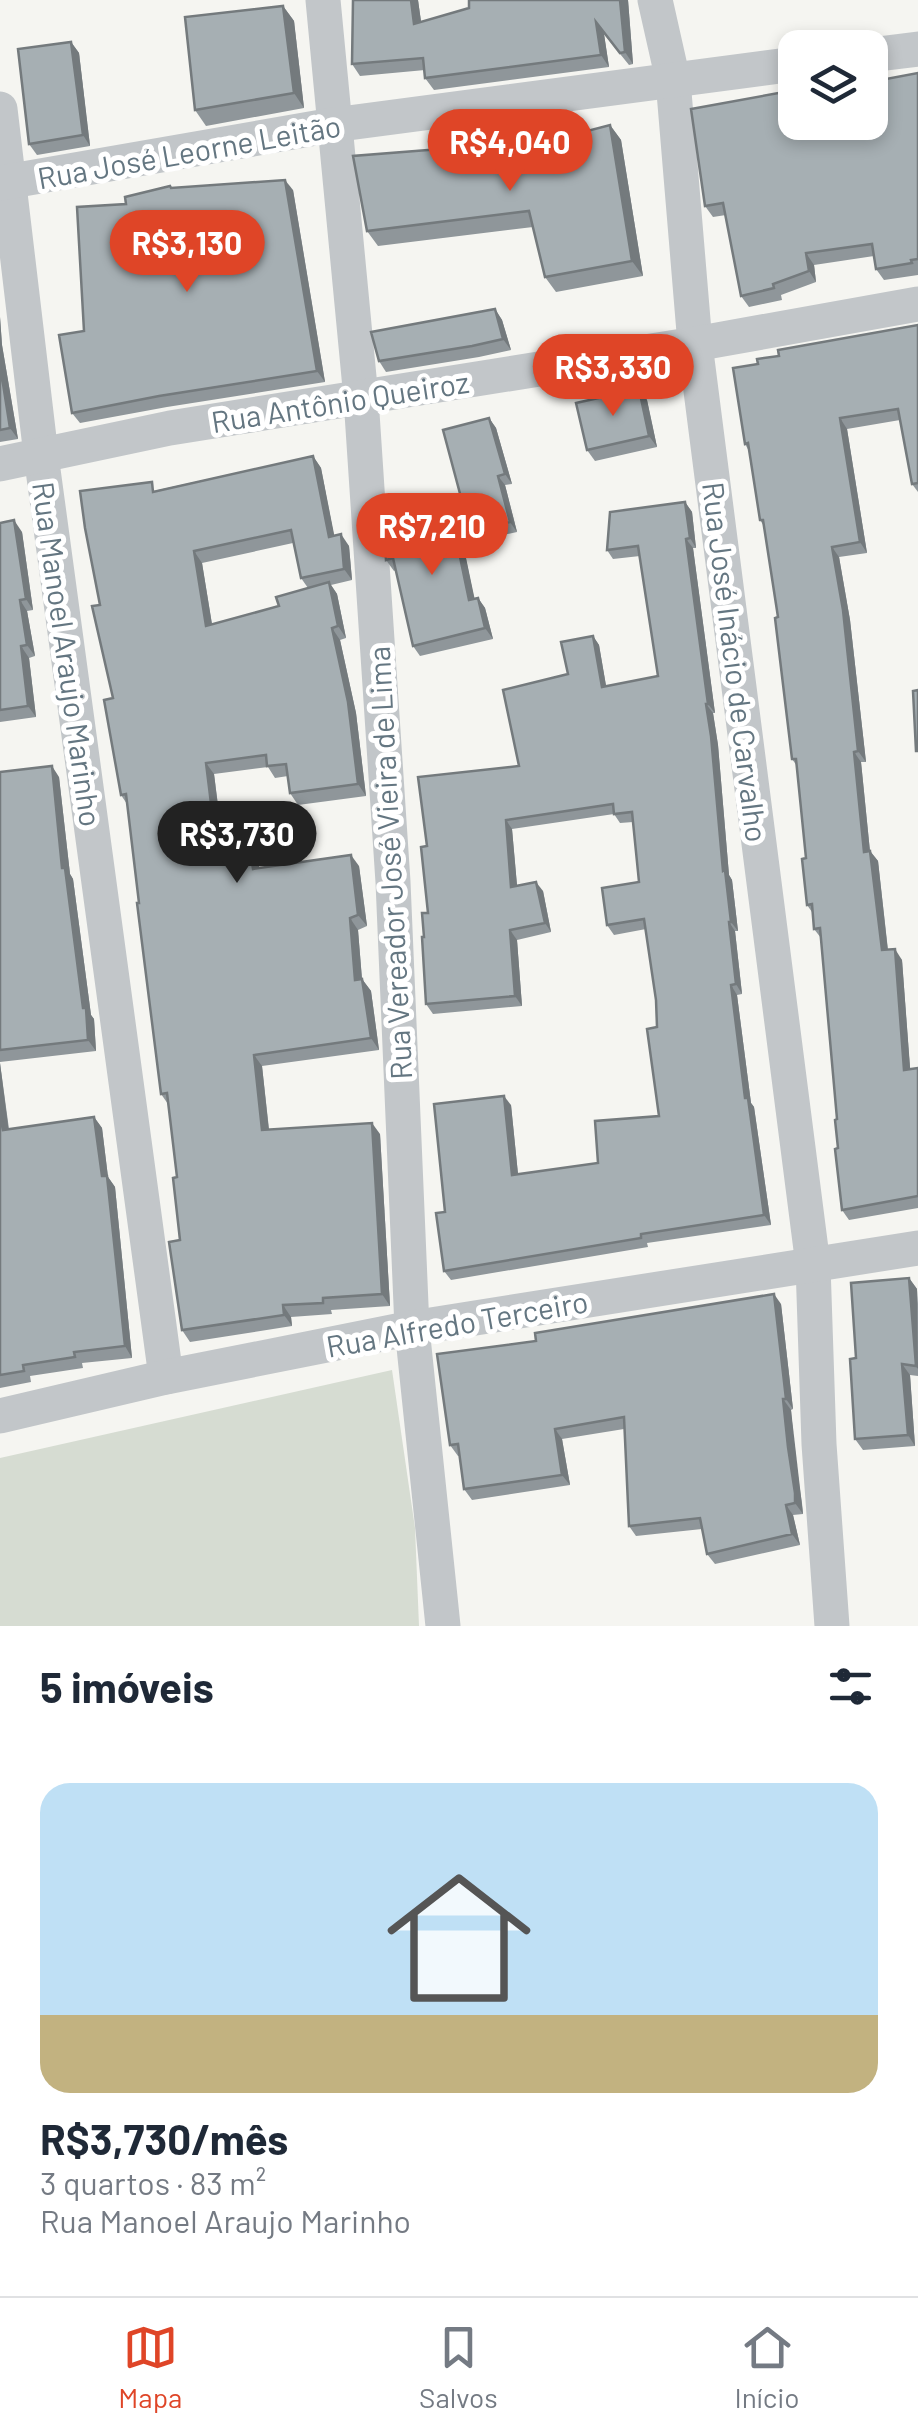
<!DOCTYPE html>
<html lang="pt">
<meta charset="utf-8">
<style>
body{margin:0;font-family:Barlow,sans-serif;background:#f6f6f7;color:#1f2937;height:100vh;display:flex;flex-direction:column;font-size:38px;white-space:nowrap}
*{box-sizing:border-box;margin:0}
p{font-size:32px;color:#747a83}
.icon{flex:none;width:55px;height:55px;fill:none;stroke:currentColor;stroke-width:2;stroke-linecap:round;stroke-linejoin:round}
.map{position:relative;height:1626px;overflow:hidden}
.sheet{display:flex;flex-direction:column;background:#fff;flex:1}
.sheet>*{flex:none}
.fabs{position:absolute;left:778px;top:30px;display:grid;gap:20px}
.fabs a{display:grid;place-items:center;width:110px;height:110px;border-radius:20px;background:#fff;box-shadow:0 5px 15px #0003;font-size:50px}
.price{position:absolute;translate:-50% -85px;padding:0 22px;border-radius:35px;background:#df4527;color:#fff;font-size:32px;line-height:65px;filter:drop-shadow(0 2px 5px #0008)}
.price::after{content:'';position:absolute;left:50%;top:60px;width:30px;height:22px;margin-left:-15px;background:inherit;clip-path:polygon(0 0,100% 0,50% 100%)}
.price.on{background:#222;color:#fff}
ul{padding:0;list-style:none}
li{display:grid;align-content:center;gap:20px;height:530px;padding:0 40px}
li span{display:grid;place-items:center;height:310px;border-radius:30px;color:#555}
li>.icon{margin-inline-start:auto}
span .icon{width:180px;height:180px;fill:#fffc;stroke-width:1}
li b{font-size:42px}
h2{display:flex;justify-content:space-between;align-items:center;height:120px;padding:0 40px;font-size:42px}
.tab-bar{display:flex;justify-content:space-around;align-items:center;height:140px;border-top:2px solid #e0e1e3;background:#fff;font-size:28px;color:#747a83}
.tab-bar a{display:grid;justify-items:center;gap:5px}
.tab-bar .on{color:#df4527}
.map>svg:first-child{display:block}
.green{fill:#d6dcd2}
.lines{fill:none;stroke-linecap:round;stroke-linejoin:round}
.street{stroke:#c2c6c9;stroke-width:35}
.wall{fill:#8f969a;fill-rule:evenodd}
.shaded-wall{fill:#747a7d}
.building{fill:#a6afb3;stroke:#747a7d;stroke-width:2.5}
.labels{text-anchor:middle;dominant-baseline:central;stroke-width:10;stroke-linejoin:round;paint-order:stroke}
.street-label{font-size:30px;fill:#647681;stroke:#fff}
</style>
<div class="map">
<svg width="918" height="1626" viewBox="0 0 918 1626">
<rect width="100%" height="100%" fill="#f5f5f1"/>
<path class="green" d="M 392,1370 L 415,1528 L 419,1626 L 0,1626 L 0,1458 Z"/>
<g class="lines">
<g class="street">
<path d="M 323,0 L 361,398 L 393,882 L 412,1328 L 443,1626"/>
<path d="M 655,0 L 673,80 L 695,344 L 813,1265 L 819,1444 L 832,1626"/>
<path d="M 870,55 L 918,49"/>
<path d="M 0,109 L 41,455 L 166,1377"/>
<path d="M 0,183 L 333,125 L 795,64"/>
<path d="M 0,464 L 170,428 L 695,344 L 918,304"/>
<path d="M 0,1416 L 166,1377 L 412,1328 L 918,1248"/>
</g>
</g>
<g class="wall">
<path d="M 418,0 L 421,22 L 628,0 L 633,64 L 629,65 L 604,34 L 609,67 L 434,90 L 425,78 L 425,70 L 360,76 L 352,64 Z"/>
<path d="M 283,6 L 294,21 L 304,108 L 206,126 L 195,110 Z"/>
<path d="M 71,42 L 79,53 L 90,146 L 37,155 L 29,144 Z"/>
<path d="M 918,73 L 918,275 L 884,280 L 876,269 L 874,256 L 814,265 L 816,282 L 781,295 L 782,300 L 749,307 L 741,296 L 726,215 L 713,217 L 705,206 L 795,122 Z"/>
<path d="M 610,125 L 621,140 L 643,276 L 556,292 L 545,277 L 533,227 L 378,246 L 367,231 L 509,151 Z"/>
<path d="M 172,188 L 293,190 L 325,382 L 167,407 L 80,423 L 72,413 L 126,204 Z"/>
<path d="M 495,309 L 502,320 L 511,350 L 479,357 L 386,372 L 379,361 Z"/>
<path d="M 0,317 L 2,345 L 18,439 L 0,442 Z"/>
<path d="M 918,325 L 918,492 L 912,484 L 900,420 L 847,429 L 867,553 L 839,557 L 850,620 L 866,762 L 861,762 L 870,851 L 878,861 L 888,950 L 902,960 L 910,1069 L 918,1068 L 918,1208 L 849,1220 L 842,1210 L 837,1119 L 821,938 L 814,929 L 812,912 L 807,905 L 806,858 L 797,766 L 792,759 L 778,617 L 764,526 L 760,520 L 749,451 L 745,444 L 758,364 L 779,356 Z"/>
<path d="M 639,389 L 647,400 L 657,447 L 595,461 L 587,450 Z"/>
<path d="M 489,418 L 496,428 L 512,484 L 505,485 L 517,532 L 477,541 L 470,531 Z"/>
<path d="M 313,456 L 321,468 L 334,536 L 349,546 L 352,580 L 331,585 L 337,594 L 346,638 L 340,640 L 356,713 L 366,796 L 298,805 L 290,793 L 288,776 L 275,778 L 268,767 L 214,774 L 224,851 L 250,848 L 258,859 L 259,868 L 359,866 L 367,926 L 358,930 L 362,979 L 371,991 L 379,1050 L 262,1066 L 269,1129 L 380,1134 L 390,1306 L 331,1310 L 332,1314 L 291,1317 L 292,1326 L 190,1342 L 182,1330 L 177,1177 L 168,1104 L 161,1094 L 127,804 L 121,795 L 113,698 L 100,605 L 158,490 ZM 293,543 L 301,578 L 308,588 L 279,606 L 212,624 L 202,563 Z"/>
<path d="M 685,502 L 692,512 L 696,548 L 693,548 L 715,713 L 713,713 L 718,745 L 729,875 L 732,880 L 738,931 L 735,931 L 742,994 L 737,995 L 751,1103 L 754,1107 L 771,1225 L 647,1243 L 648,1247 L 451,1280 L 444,1271 L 445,1212 L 511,1105 L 518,1174 L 598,1163 L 659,1116 L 656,1000 L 646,929 L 614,935 L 607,925 L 639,882 L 633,822 L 620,823 L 614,814 L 512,829 L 517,886 L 543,891 L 551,932 L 517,940 L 522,1006 L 433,1014 L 426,1004 L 424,937 L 428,913 L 427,846 L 519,766 L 568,674 L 593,636 L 599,645 L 606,686 L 658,676 L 640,556 L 613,559 L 607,550 Z"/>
<path d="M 450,509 L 458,520 L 474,598 L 478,598 L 485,608 L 493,639 L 420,656 L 413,646 L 396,570 L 394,571 L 386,560 Z"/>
<path d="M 0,523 L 22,532 L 33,610 L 27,611 L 35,656 L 29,658 L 36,717 L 0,722 Z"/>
<path d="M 0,772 L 59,777 L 70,874 L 73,879 L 91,1015 L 94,1019 L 96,1051 L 0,1062 Z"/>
<path d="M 0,1063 L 9,1129 L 94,1117 L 102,1128 L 108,1177 L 115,1187 L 132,1358 L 82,1363 L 83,1368 L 30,1376 L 31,1382 L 0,1388 Z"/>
<path d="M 909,1278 L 917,1289 L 918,1304 L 918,1376 L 910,1375 L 915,1446 L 863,1450 L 855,1439 L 856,1358 Z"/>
<path d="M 781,1304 L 793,1409 L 791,1410 L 795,1457 L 802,1503 L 803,1514 L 793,1515 L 800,1545 L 715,1564 L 707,1554 L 702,1529 L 636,1536 L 629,1526 L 624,1429 L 562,1439 L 570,1485 L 472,1500 L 464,1489 L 460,1456 L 458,1456 L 450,1445 L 536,1341 Z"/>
</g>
<g class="shaded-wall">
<path d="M 411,0 L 418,0 L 423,35 L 414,24 Z"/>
<path d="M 620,0 L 628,0 L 633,64 L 625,52 Z"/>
<path d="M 283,6 L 294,21 L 304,108 L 294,93 Z"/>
<path d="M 596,22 L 604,34 L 609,67 L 601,55 Z"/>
<path d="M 71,42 L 79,53 L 90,146 L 83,135 Z"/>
<path d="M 610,125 L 621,140 L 643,276 L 632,261 Z"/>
<path d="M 285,180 L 293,190 L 325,382 L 317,371 Z"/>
<path d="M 806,253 L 814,265 L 816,282 L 809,271 Z"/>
<path d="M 495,309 L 502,320 L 511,350 L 503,339 Z"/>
<path d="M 0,317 L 2,345 L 18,439 L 10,428 L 0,365 Z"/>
<path d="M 639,389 L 647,400 L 657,447 L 649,436 Z"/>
<path d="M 489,418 L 496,428 L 512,484 L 505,474 Z"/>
<path d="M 840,418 L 847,429 L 867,553 L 860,542 Z"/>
<path d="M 313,456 L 321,468 L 337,549 L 329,537 Z"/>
<path d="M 498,476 L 505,485 L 517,532 L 510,522 Z"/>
<path d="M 685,502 L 692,512 L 696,548 L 690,538 Z"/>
<path d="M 450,509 L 458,520 L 477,610 L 469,600 Z"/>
<path d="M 14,520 L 22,532 L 33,610 L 26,599 Z"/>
<path d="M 341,534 L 349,546 L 352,580 L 344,569 Z"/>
<path d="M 686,539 L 693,548 L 715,713 L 708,704 Z"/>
<path d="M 832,547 L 839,557 L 850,620 L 866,762 L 858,751 Z"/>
<path d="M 194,551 L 202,563 L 214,637 L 206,626 Z"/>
<path d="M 329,582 L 337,594 L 346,638 L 338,626 Z"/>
<path d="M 478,598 L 485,608 L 493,639 L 485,628 Z"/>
<path d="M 20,600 L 27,611 L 35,656 L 27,645 Z"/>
<path d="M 332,628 L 340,640 L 356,713 L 366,796 L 358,784 Z"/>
<path d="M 593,636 L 599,645 L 608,697 L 602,687 Z"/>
<path d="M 21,646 L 29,658 L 36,717 L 28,706 Z"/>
<path d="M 706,704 L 713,713 L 718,745 L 729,875 L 732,880 L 738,931 L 731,922 L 723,871 Z"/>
<path d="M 854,752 L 861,762 L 871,862 L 864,852 Z"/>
<path d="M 206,763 L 214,774 L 225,864 L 217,852 Z"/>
<path d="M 52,766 L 59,777 L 70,874 L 73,879 L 91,1015 L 94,1019 L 96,1051 L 88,1040 L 62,868 Z"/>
<path d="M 506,820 L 512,829 L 518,896 L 511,887 Z"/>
<path d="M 250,848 L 258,859 L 261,881 L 253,869 Z"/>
<path d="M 870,851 L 878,861 L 889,961 L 882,950 Z"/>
<path d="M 351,855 L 359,866 L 367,926 L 358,915 Z"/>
<path d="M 536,882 L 543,891 L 551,932 L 545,923 Z"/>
<path d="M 350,918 L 358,930 L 363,992 L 355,980 Z"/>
<path d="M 729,922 L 735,931 L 742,994 L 736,984 Z"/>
<path d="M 510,930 L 517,940 L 522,1006 L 515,996 Z"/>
<path d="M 895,949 L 902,960 L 911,1080 L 904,1070 Z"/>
<path d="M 362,979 L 371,991 L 379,1050 L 371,1038 Z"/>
<path d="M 731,985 L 737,995 L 751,1103 L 754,1107 L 771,1225 L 764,1215 L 745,1098 Z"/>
<path d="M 254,1055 L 262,1066 L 270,1141 L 262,1130 Z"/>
<path d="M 0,1063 L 10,1141 L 3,1130 L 0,1110 Z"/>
<path d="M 504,1096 L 511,1105 L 519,1184 L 512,1175 Z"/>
<path d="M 94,1117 L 102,1128 L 108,1177 L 115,1187 L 132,1358 L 125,1346 Z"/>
<path d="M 372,1123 L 380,1134 L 390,1306 L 382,1294 Z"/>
<path d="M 909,1278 L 917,1289 L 918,1369 L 916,1366 Z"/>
<path d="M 774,1294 L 781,1304 L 793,1409 L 786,1399 Z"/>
<path d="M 283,1305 L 291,1317 L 292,1326 L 284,1315 Z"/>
<path d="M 902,1364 L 910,1375 L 915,1446 L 908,1435 Z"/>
<path d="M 783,1399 L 791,1410 L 803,1514 L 795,1503 Z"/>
<path d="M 555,1429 L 562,1439 L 570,1485 L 562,1475 Z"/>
<path d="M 786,1505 L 793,1515 L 800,1545 L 792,1534 Z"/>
</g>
<g class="building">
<path d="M 353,0 L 411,0 L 414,24 L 469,8 L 469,0 L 620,0 L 625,52 L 620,53 L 596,22 L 601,55 L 425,78 L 423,58 L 352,64 Z"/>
<path d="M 283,6 L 294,93 L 195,110 L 185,17 Z"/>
<path d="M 71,42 L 83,135 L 29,144 L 18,49 Z"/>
<path d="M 918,73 L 918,259 L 911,260 L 912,263 L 876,269 L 872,244 L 806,253 L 809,271 L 773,284 L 774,288 L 741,296 L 723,203 L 705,206 L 691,109 L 795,90 L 795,122 L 870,122 L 870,82 Z"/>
<path d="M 610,125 L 632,261 L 545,277 L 529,211 L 367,231 L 353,156 L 503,144 L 503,153 Z"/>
<path d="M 285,180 L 317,371 L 159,396 L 72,413 L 59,335 L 84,331 L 77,207 L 126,204 L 125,197 L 170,186 L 171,188 Z"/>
<path d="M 495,309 L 503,339 L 472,346 L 379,361 L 371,332 Z"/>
<path d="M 918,325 L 918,483 L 912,484 L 898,409 L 840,418 L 860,542 L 832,547 L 843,610 L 858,751 L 854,752 L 864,852 L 870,851 L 882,950 L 895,949 L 904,1070 L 918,1068 L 918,1196 L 842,1210 L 835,1149 L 838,1148 L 835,1120 L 837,1119 L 820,928 L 814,929 L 812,904 L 807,905 L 802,859 L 806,858 L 796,759 L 792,759 L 775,618 L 778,617 L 763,520 L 760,520 L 748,443 L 745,444 L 733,368 L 758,364 L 757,359 L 779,356 L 778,350 Z"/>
<path d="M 0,365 L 10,428 L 0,430 Z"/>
<path d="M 639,389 L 649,436 L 587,450 L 576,403 Z"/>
<path d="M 489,418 L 505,474 L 498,476 L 510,522 L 470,531 L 443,430 Z"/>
<path d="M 313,456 L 329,537 L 341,534 L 344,569 L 301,578 L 291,530 L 194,551 L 206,626 L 279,606 L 276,597 L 329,582 L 338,626 L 332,628 L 348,702 L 358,784 L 290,793 L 286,764 L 267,766 L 266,755 L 206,763 L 217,852 L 250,848 L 253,869 L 351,855 L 358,915 L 350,918 L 355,980 L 362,979 L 371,1038 L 254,1055 L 262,1130 L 372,1123 L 382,1294 L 323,1298 L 323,1303 L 283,1305 L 284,1315 L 182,1330 L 169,1242 L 180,1240 L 173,1178 L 177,1177 L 167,1093 L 161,1094 L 137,903 L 139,903 L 126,794 L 121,795 L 104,700 L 113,698 L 92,606 L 100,605 L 85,528 L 80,491 L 152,482 L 153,492 Z"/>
<path d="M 685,502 L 690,538 L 686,539 L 708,704 L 706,704 L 711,736 L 723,871 L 725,870 L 731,922 L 729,922 L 736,984 L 731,985 L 745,1098 L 748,1098 L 764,1215 L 641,1234 L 641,1238 L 444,1271 L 436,1213 L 445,1212 L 434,1104 L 504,1096 L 512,1175 L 598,1163 L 595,1121 L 659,1116 L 647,1029 L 657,1027 L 656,1000 L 644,919 L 607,925 L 602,888 L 639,882 L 632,812 L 614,814 L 613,804 L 506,820 L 511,887 L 536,882 L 545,923 L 510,930 L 515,996 L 426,1004 L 422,937 L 424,937 L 422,913 L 428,913 L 421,847 L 427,846 L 418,777 L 519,766 L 503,690 L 568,674 L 561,642 L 593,636 L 602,687 L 658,676 L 638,546 L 607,550 L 610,512 Z"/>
<path d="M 450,509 L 469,600 L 478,598 L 485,628 L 413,646 L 393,558 L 386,560 L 384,525 Z"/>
<path d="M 14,520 L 26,599 L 20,600 L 27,645 L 21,646 L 28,706 L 0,710 L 0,523 Z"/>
<path d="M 918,690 L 918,751 L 916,751 L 913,691 Z"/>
<path d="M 52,766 L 62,868 L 65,868 L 83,1008 L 86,1008 L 88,1040 L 0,1050 L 0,772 Z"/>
<path d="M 0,1110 L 3,1130 L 94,1117 L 102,1176 L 107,1176 L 125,1346 L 74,1352 L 75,1357 L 23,1365 L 24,1371 L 0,1375 Z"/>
<path d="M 909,1278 L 916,1366 L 902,1364 L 908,1435 L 855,1439 L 850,1359 L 856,1358 L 851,1283 Z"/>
<path d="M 774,1294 L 786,1399 L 783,1399 L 788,1447 L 795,1493 L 795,1503 L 786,1505 L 792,1534 L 707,1554 L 700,1518 L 629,1526 L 624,1417 L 555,1429 L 562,1475 L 464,1489 L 458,1444 L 450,1445 L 437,1354 L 536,1341 L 535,1333 Z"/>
</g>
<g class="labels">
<g class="street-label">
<text transform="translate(189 151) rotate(-10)">Rua José Leorne Leitão</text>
<text transform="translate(340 401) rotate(-9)">Rua Antônio Queiroz</text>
<text transform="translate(68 654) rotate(82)">Rua Manoel Araujo Marinho</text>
<text transform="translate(736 662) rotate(83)">Rua José Inácio de Carvalho</text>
<text transform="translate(389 863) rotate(-93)">Rua Vereador José Vieira de Lima</text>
<text transform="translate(457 1323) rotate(-10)">Rua Alfredo Terceiro</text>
</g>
</g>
</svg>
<div class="fabs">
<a><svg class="icon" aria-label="layers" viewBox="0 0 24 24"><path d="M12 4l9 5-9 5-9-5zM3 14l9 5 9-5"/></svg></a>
</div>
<b class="price" style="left:510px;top:194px">R$4,040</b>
<b class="price" style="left:187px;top:295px">R$3,130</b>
<b class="price" style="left:613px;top:419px">R$3,330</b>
<b class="price" style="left:432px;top:578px">R$7,210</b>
<b class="price on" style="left:237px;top:886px">R$3,730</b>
</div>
<section class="sheet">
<h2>5 imóveis<svg class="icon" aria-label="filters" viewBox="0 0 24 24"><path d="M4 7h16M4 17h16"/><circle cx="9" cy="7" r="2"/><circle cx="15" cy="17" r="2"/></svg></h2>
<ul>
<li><span style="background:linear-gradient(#bfe0f5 75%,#c2b280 0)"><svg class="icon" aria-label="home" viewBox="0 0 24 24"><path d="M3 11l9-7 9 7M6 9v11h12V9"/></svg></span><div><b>R$3,730/mês</b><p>3 quartos · 83 m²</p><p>Rua Manoel Araujo Marinho</p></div></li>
</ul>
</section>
<nav class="tab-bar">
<a class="on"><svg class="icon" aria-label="map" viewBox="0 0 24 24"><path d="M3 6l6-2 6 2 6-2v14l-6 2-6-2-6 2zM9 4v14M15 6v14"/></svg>Mapa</a>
<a><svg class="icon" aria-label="saved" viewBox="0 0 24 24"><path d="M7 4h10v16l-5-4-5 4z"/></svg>Salvos</a>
<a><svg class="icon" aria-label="home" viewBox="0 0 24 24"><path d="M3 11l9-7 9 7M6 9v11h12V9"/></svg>Início</a>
</nav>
